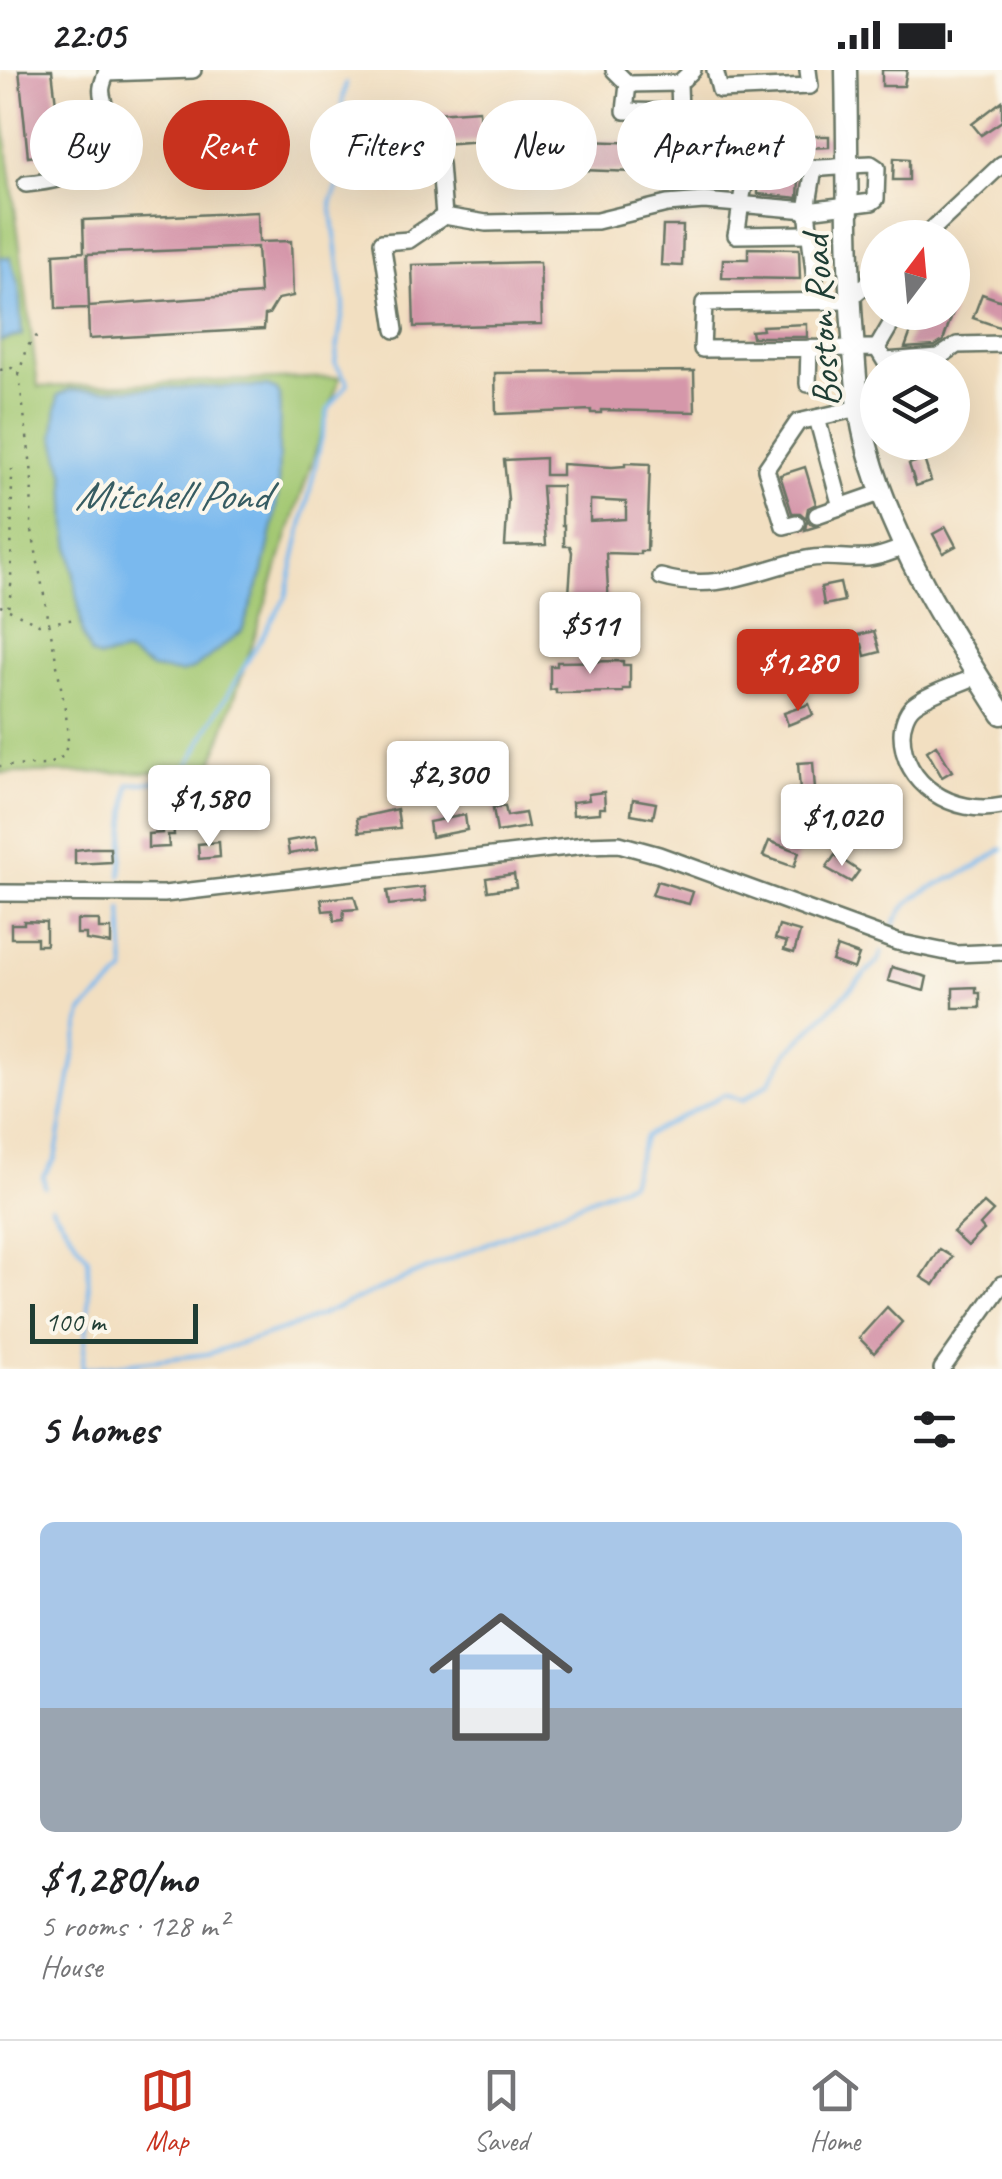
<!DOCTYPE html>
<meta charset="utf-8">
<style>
body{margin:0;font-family:Caveat,sans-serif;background:#f2f2f2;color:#202124;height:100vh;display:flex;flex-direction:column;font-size:38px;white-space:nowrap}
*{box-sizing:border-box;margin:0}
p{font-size:32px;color:#757577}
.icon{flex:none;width:55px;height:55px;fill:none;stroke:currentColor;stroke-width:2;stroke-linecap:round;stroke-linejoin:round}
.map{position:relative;height:1299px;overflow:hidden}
.details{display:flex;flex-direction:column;background:#fff;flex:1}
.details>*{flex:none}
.top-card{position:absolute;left:30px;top:30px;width:942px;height:90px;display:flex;gap:20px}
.needle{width:65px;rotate:16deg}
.fabs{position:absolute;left:860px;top:150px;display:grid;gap:20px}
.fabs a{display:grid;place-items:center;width:110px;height:110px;border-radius:50%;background:#fff;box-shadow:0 10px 40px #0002;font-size:50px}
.scale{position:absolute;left:30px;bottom:25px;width:168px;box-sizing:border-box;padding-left:10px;border:5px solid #1f3d34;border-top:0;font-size:28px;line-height:35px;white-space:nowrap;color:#1f3d34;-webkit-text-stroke:8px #fbf7ec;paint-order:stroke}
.price{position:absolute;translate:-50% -85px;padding:0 22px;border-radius:10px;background:#fff;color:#222;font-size:32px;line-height:65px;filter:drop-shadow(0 2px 5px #0008)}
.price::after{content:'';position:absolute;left:50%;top:60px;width:30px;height:22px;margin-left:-15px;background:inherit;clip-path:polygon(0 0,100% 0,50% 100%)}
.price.active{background:#c8321e;color:#fff}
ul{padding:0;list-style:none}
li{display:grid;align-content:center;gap:20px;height:530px;padding:0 40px}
li span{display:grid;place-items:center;height:310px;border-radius:15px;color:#555}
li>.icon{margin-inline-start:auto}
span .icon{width:180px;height:180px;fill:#fffc;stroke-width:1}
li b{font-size:42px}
h2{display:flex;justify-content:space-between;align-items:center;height:120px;padding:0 40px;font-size:42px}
.tag{padding:0 35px;border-radius:45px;background:#fff;box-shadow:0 10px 40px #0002;font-size:35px;line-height:90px}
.tag.active{background:#c8321e;color:#fff}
.status{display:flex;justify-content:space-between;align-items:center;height:70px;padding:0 50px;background:#fff;direction:ltr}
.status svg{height:28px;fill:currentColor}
.tab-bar{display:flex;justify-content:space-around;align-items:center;height:140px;border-top:2px solid #e0e0e0;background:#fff;font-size:28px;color:#757577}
.tab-bar a{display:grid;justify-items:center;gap:5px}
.tab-bar .active{color:#c8321e}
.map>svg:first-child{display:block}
.green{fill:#a3c872;stroke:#618253;stroke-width:2.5}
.water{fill:#7ab9ee;stroke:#4c7b91;stroke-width:2.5}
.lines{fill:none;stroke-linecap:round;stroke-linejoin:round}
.stream{stroke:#7ab9ee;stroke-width:4}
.building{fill:#d597aa;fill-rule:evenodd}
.minor-casing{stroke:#697665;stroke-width:20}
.major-casing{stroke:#697665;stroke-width:25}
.path{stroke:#697665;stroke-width:2.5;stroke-dasharray:2.5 8;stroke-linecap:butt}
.minor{stroke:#fff;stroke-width:15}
.major{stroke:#fff;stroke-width:20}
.labels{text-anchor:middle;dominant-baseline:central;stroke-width:8;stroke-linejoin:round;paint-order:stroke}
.street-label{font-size:40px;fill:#1f3d34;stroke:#fbf7ec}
.water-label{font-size:42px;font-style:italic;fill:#365c62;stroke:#fbf7ec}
</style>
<div class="status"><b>22:05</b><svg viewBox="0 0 49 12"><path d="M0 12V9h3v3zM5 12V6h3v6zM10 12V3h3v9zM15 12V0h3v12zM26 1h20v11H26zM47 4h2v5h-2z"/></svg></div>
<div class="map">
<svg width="1002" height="1299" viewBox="0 0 1002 1299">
<rect width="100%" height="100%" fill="#fbf7ec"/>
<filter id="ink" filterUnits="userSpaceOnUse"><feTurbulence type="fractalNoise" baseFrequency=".01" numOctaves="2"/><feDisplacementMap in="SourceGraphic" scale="20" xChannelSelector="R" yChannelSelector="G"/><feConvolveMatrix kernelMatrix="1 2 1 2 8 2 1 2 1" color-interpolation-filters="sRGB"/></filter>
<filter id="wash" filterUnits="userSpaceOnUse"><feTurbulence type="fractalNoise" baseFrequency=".0048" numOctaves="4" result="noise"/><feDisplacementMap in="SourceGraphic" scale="40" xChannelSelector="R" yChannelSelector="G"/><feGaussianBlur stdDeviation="2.25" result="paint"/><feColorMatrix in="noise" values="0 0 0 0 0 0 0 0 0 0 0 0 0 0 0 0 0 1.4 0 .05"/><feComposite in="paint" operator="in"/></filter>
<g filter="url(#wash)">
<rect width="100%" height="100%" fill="#f2dfc1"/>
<path class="green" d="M 0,22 L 38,317 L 340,307 L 210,702 L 0,703 L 0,271 L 22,265 L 10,188 L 0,187 Z"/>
<g class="water">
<path d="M 0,187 L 10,187 L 19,217 L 22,265 L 0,271 Z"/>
<path d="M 267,316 L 277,320 L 280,326 L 278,422 L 274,451 L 263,502 L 242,561 L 195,598 L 181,603 L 152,599 L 126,583 L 100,588 L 91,585 L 83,566 L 67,458 L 65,406 L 54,365 L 58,325 L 69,320 Z"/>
</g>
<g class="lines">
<g class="stream">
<path d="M 121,806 L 129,714 L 181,710 L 214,647 L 286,527 L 328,340 L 348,313 L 335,293 L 344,234 L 331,133 L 343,104 L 342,33 L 346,13"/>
<path d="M 893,857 C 908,819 943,815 975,797 C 984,792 993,785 1002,779"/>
<path d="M 45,1117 L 43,1106 L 55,1089 L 82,942 L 125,902 L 122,839"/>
<path d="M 51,1136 L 88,1188 L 89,1238 L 82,1299"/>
<path d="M 83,1299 L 207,1284 L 297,1255 L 630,1112 L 645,1066 L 725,1024 L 743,1030 L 769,1013 L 788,982 L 878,891 L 882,882"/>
</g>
</g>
<g id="blocks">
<g class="building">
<path d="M 19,0 L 52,0 L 62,83 L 28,87 Z"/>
<path d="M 882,0 L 907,0 L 904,16 L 882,16 Z"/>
<path d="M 1002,31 L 1002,51 L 981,65 L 972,54 Z"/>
<path d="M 479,40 L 481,71 L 374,79 L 373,59 L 378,59 L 377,47 Z"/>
<path d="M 538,48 L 546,112 L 516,116 L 513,93 L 508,94 L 507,84 L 512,84 L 508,52 Z"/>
<path d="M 789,59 L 789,66 L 829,66 L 829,77 L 749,80 L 749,60 Z"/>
<path d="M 585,71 L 704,75 L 704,92 L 736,93 L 736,106 L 583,100 L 584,93 L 577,93 L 578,79 L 585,80 Z"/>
<path d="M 894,88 L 909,89 L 909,110 L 893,110 Z"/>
<path d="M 770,108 L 799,108 L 798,128 L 758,124 L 758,115 L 770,115 Z"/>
<path d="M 258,142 L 259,172 L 291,171 L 293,226 L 278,229 L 269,244 L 265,245 L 264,259 L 89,269 L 88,238 L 56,239 L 54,184 L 84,182 L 83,150 ZM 257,177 L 260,224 L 89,236 L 87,184 Z"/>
<path d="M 663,156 L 683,156 L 682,196 L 661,195 Z"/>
<path d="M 748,178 L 799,179 L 800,209 L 722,208 L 723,189 L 748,189 Z"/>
<path d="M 540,192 L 542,254 L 414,257 L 412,195 Z"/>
<path d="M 982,224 L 1002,231 L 1002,258 L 973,248 Z"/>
<path d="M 918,242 L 953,242 L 943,271 L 935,276 L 905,278 Z"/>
<path d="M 807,254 L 807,267 L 752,267 L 751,261 L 763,260 L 762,256 Z"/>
<path d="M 694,301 L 695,342 L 601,340 L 601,343 L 591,343 L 591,340 L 496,344 L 495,303 Z"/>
<path d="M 545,388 L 545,405 L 562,405 L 562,394 L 612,397 L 625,396 L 625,393 L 650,394 L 647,481 L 640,481 L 640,484 L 606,483 L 609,538 L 568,538 L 572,482 L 570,476 L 564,476 L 564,456 L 562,456 L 562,416 L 542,416 L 546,475 L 505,476 L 508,429 L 504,390 ZM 590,430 L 626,432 L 626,449 L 590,451 Z"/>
<path d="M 924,389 L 931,411 L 916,416 L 909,394 Z"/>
<path d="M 805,397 L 816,434 L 808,438 L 806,448 L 810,454 L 818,456 L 805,460 L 807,449 L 800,443 L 792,443 L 780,405 Z"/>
<path d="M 946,457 L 956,476 L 943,483 L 933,464 Z"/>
<path d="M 840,513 L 844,531 L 824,535 L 821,517 Z"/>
<path d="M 874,561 L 880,582 L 865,586 L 862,574 L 857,575 L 854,566 Z"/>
<path d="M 623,591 L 623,595 L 630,595 L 630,619 L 623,619 L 623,622 L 556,623 L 556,619 L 550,620 L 550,596 L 557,596 L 557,592 Z"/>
<path d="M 809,634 L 813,645 L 788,655 L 784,643 Z"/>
<path d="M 936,675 L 952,701 L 942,707 L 927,681 Z"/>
<path d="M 813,692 L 815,720 L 800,721 L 798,693 Z"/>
<path d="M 604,722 L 605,738 L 600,738 L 600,743 L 573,745 L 572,732 L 589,730 L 588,724 Z"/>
<path d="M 633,729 L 656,733 L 653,748 L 631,744 Z"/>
<path d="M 505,736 L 507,746 L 525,743 L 528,757 L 497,762 L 493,738 Z"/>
<path d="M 397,739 L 400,758 L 359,762 L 357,748 Z"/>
<path d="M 465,745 L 467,760 L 431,767 L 429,752 Z"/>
<path d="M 161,753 L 173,753 L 174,765 L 168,765 L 169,777 L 148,778 L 148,764 L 162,763 Z"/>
<path d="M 316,766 L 318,779 L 289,784 L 287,771 Z"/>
<path d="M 769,771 L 799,782 L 794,797 L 763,786 Z"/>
<path d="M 219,772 L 220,787 L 199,789 L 198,774 Z"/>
<path d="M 91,778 L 110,778 L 111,792 L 75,794 L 75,780 Z"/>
<path d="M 835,785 L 859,801 L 851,812 L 826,798 Z"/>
<path d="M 514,804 L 516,817 L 488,821 L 486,808 Z"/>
<path d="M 657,811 L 693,822 L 689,834 L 652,825 Z"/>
<path d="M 424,817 L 426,831 L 389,835 L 387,821 Z"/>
<path d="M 354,826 L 358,839 L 344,840 L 343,850 L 334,851 L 333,840 L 323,841 L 321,829 Z"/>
<path d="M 77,850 L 99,850 L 99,859 L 111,859 L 111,874 L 86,870 L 86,864 L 77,864 Z"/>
<path d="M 24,851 L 46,852 L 46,875 L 37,875 L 37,868 L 11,868 L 11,854 L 24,854 Z"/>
<path d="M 779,856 L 800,862 L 794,883 L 784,880 L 787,872 L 775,869 Z"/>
<path d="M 837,877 L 859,885 L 854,899 L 832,891 Z"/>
<path d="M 892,897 L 927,907 L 924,921 L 888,911 Z"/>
<path d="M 976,917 L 976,923 L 980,923 L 980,938 L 953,938 L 953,918 Z"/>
<path d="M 984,1133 L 993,1141 L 980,1155 L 984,1160 L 968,1176 L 953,1162 Z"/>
<path d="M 939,1179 L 952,1187 L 934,1215 L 921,1207 Z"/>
<path d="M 887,1237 L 902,1252 L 874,1283 L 859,1268 Z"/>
</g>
</g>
</g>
<g filter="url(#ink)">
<use href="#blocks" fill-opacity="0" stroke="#697665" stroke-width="2.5"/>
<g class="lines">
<defs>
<g id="minor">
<path d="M 614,0 L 628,14 L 679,13 L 693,0"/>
<path d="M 715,0 L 720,20 L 810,16 L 808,0"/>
<path d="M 106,3 L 193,0"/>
<path d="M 628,14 L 625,41 L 680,42 L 679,13"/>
<path d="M 376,96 L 440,94 L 444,146"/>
<path d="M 814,98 L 807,140 L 815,210"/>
<path d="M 26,114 C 67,110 112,100 106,46 C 104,22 96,26 108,0"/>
<path d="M 444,146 L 486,153 L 597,151 L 667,134 L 704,131 L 807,140 L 872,132 L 876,129 L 877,98 L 871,94 C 853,94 833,99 815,98 C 792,97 757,79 746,111 C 740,125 740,149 736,165 L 810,164"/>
<path d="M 923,168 L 1002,94"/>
<path d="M 850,228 L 878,205"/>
<path d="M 850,231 L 704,233 L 702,279 L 877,278 L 885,291 L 939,287 L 957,275 L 1002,274"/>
<path d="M 395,260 L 382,172 L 409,170 L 444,146"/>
<path d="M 877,278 L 898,242"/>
<path d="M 808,314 L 809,278"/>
<path d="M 817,348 L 841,437"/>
<path d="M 817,445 L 883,422"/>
<path d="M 796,453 L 784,456 L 766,399 L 798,352 L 859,338"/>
<path d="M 661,507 C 717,523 753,501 806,489 C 827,484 847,490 868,488 C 881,487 893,481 905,477"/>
<path d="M 977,606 C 960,614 927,624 913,636 C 906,642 902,656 902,664 C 902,715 954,746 1002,736"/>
<path d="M 0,823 L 164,824 L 585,775 L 619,774 L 659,785 L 897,872 L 956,884 L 1002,882"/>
<path d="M 942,1299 L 1002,1214"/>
</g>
<path id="major" d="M 846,0 C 848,89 846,178 853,267 C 856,305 857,343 868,380 C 894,475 949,561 1002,644"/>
</defs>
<use href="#minor" class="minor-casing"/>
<use href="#major" class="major-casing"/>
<g class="path">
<path d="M 0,300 L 12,298 L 19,306 L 32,404 L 31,455 L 66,644 L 68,671 L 64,686 L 47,695 L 0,696"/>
<path d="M 19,305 L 26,278 L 42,260"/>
<path d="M 0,536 L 8,539 L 11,520 L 12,399"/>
<path d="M 9,540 L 39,554 L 77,549"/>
</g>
<use href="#minor" class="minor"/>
<use href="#major" class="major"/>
</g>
</g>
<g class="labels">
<g class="street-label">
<text transform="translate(821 251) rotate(-94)">Boston Road</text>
</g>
<g class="water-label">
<text x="171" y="425">Mitchell Pond</text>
</g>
</g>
</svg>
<div class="fabs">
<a><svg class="needle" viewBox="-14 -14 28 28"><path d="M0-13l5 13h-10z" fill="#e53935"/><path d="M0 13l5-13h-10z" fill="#757577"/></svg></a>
<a><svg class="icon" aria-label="layers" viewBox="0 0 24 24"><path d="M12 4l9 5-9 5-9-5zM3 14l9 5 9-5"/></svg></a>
</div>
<div class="scale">100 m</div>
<b class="price" style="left:590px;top:607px">$511</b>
<b class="price active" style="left:798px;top:644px">$1,280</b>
<b class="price" style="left:448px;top:756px">$2,300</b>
<b class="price" style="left:209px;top:780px">$1,580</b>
<b class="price" style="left:842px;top:799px">$1,020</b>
<div class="top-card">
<a class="tag">Buy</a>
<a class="tag active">Rent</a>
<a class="tag">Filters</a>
<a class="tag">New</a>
<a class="tag">Apartment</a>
</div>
</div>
<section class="details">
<h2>5 homes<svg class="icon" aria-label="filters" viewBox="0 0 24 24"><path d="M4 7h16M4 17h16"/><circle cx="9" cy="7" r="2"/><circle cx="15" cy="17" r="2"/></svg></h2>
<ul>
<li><span style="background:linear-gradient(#a9c7e8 60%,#9aa5b1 0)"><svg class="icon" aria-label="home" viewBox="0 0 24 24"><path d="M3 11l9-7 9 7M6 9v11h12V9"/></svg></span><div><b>$1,280/mo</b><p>5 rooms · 128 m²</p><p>House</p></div></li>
</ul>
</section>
<nav class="tab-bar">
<a class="active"><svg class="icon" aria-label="map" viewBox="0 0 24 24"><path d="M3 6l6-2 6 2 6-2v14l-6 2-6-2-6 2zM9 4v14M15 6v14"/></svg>Map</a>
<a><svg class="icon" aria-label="saved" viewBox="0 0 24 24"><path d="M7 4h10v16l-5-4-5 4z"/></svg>Saved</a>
<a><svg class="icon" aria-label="home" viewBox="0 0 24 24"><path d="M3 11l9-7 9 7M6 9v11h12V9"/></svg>Home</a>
</nav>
